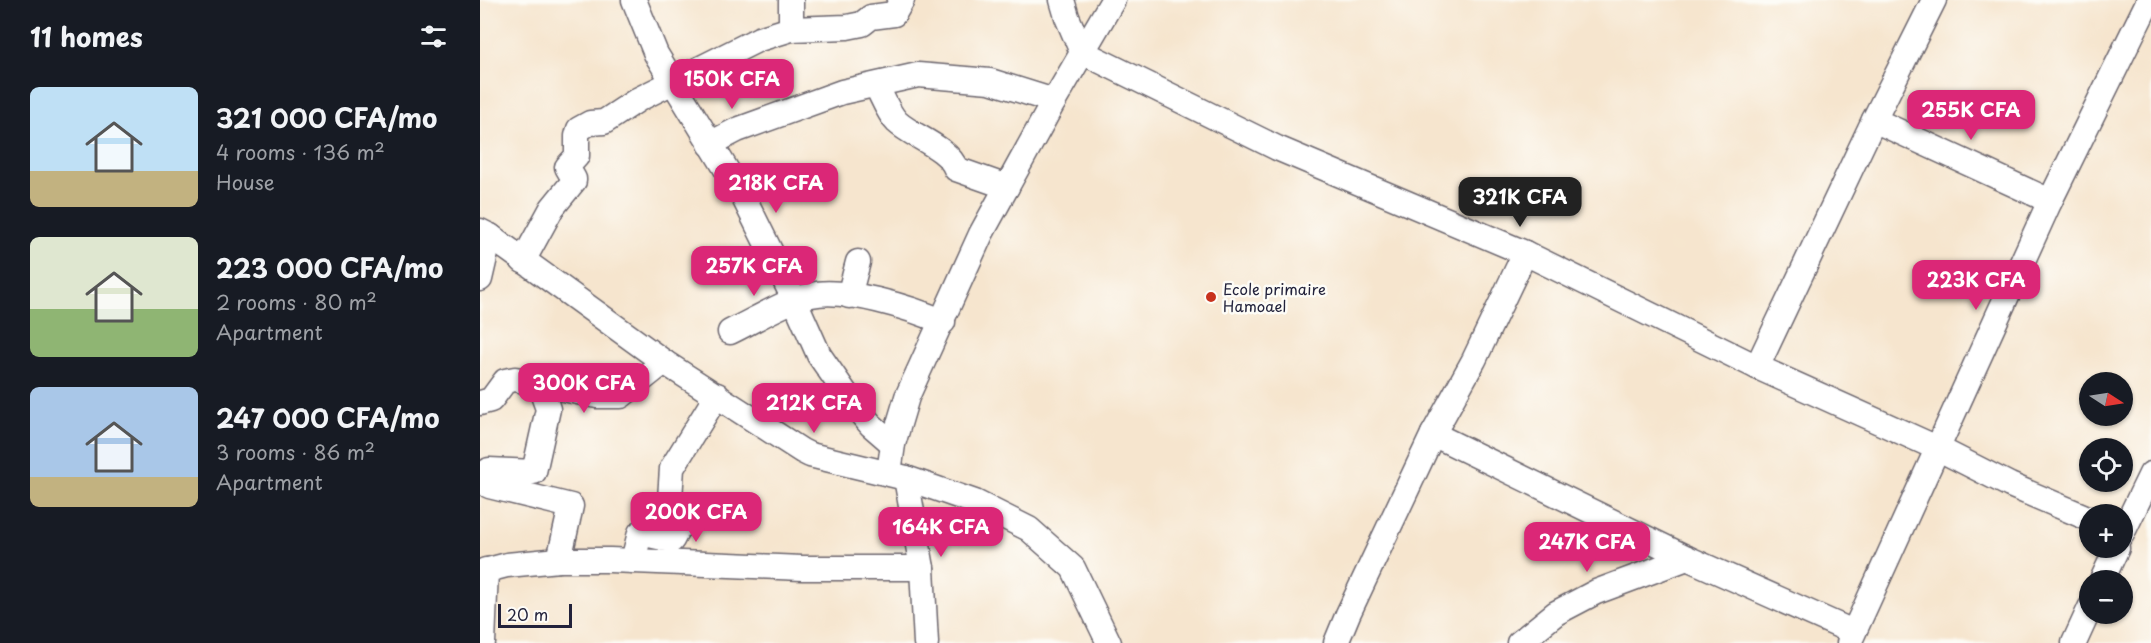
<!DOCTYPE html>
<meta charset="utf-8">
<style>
body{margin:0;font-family:"Playpen Sans",sans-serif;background:#242831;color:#f1f3f6;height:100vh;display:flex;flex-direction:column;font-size:22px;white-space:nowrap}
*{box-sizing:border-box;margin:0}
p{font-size:20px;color:#9ea1a6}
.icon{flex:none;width:33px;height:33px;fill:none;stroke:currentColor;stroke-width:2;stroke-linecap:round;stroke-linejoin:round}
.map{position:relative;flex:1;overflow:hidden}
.sheet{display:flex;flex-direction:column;background:#171b24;width:480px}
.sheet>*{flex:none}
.needle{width:39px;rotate:102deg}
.tools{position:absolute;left:1599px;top:372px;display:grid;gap:12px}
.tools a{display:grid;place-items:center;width:54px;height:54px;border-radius:50%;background:#171b24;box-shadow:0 2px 4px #0004;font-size:30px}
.scale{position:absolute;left:18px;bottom:15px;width:74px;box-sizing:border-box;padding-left:6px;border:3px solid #22223b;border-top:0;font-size:16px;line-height:21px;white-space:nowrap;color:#22223b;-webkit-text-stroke:4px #fdfcf7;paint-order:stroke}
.price{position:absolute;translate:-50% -51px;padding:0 14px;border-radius:12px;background:#db2777;color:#fff;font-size:20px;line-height:39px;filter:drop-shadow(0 2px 3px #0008)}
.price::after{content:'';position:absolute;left:50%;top:36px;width:18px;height:14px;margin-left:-9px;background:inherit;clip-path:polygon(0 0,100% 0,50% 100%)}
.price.selected{background:#222;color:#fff}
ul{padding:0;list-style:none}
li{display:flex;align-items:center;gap:18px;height:150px;padding:0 30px}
li span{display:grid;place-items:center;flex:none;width:168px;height:120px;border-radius:9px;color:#555}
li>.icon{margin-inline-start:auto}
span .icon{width:72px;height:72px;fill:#fffc;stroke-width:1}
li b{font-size:26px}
h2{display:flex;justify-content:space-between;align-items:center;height:72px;padding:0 30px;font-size:26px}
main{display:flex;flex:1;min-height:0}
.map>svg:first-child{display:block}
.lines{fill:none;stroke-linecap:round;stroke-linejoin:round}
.street-casing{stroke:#6c666e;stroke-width:27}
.street{stroke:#fff;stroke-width:24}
.poi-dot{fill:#c8321e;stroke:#fdfcf7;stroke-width:2}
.labels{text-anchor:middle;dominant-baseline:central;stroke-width:5;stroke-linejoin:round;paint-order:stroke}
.poi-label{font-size:15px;fill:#22223b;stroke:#fdfcf7;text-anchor:start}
</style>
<main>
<section class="sheet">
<h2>11 homes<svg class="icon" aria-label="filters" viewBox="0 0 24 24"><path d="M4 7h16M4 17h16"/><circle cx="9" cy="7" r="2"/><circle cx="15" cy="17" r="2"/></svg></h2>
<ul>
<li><span style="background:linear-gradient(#bfe0f5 70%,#c2b280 0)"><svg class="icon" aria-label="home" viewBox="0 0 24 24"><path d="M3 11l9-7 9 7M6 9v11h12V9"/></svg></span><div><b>321 000 CFA/mo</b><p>4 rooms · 136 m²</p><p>House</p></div></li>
<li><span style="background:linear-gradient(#dfe7d0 60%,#8fb573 0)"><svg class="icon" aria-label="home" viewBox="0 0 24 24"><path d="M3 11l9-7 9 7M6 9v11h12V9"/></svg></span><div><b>223 000 CFA/mo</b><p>2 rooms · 80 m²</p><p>Apartment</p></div></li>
<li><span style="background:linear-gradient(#a9c7e8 75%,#c2b280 0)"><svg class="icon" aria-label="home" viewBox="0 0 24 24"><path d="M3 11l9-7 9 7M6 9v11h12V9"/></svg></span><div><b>247 000 CFA/mo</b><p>3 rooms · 86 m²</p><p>Apartment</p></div></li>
</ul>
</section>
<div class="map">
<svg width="1671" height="643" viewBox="0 0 1671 643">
<rect width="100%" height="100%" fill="#fdfcf7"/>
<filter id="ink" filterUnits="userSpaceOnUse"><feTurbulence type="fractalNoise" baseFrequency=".0167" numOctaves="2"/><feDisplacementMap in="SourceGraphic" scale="12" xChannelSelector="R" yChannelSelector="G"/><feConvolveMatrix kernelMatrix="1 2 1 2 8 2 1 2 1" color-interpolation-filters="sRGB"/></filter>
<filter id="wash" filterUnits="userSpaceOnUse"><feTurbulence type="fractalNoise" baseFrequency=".008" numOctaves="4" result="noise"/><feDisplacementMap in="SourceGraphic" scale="24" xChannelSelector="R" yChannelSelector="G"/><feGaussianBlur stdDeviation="1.35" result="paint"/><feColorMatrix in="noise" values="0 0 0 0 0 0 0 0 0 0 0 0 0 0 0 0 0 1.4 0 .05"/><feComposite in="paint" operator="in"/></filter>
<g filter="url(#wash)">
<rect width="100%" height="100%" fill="#f6e5ce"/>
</g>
<g filter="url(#ink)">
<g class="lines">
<defs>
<g id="street">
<path d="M 154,0 L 176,54 L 265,200 L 315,301 L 339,355 L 373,404 L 391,425 L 413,444"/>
<path d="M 311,0 L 311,29"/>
<path d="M 582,0 L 587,17 L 602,52 L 797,148 L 1045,253 L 1277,367 L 1457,448 L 1530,485 L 1610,519"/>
<path d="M 396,85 C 402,96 408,113 417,122 C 433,137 468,147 476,169 L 527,187"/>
<path d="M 1394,120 L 1570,201"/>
<path d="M 230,144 L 257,130 L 362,92 L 438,75 L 510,81 L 574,101"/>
<path d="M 0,231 L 10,236 L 184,362 L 322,451 L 330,455 L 426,478 L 495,502 L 549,529 L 593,568 L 629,643"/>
<path d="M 43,261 L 72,208 L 94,181 L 94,179 L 87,167 L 97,156 L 97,136 L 99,129 L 110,123 L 124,122 L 159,99 L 279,39 L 311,29 L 367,27 L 382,24 L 391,17 L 414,14 L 422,0"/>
<path d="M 0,279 L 10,236"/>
<path d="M 369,296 L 378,262"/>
<path d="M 250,332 C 275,320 305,301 331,295 C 364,287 432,308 463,322"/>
<path d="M 1277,367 L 1394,120 L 1454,0"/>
<path d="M 59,384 L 68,409 L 54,472 L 9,470 L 9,486 L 91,506 L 79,560"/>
<path d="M 0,403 L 11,400 L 25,381 L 35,379 L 117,396 L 141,396 L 184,362"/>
<path d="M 953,434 L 1207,558 L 1373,632"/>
<path d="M 409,473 L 413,444 L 427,397 L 501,234 L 574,101 L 633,0"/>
<path d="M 426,478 L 442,568 L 446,643"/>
<path d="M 1642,534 L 1671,474"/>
<path d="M 153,561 L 160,533 L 192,540 L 203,519 L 190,499 L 192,468 L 237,395"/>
<path d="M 0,572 L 27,565 L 79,560 L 130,560 L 322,568 L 442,568"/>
<path d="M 1622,580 L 1637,548"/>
<path d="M 3,643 L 6,570"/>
<path d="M 856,643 L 868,614 L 953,434 L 994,360 L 1045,253"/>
<path d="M 1039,643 L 1076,613 L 1116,592 L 1207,558"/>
<path d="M 1369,643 L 1570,201 L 1669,0"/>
<path d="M 1594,643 L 1610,608"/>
</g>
</defs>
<use href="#street" class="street-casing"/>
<use href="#street" class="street"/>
</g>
</g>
<circle class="poi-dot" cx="731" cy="297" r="6"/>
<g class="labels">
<g class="poi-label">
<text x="743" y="288">Ecole primaire<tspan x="743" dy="17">Hamoael</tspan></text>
</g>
</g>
</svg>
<div class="tools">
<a><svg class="needle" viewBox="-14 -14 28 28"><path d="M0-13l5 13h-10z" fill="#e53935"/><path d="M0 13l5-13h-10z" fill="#9ea1a6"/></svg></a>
<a><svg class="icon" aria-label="locate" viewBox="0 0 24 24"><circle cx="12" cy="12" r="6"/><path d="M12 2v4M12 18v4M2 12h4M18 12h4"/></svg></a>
<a>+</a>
<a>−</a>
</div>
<div class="scale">20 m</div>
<b class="price" style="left:252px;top:110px">150K CFA</b>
<b class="price" style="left:1491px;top:141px">255K CFA</b>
<b class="price" style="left:296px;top:214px">218K CFA</b>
<b class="price selected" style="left:1040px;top:228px">321K CFA</b>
<b class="price" style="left:274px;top:297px">257K CFA</b>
<b class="price" style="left:1496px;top:311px">223K CFA</b>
<b class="price" style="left:104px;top:414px">300K CFA</b>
<b class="price" style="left:334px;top:434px">212K CFA</b>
<b class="price" style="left:216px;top:543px">200K CFA</b>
<b class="price" style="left:461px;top:558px">164K CFA</b>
<b class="price" style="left:1107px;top:573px">247K CFA</b>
</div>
</main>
